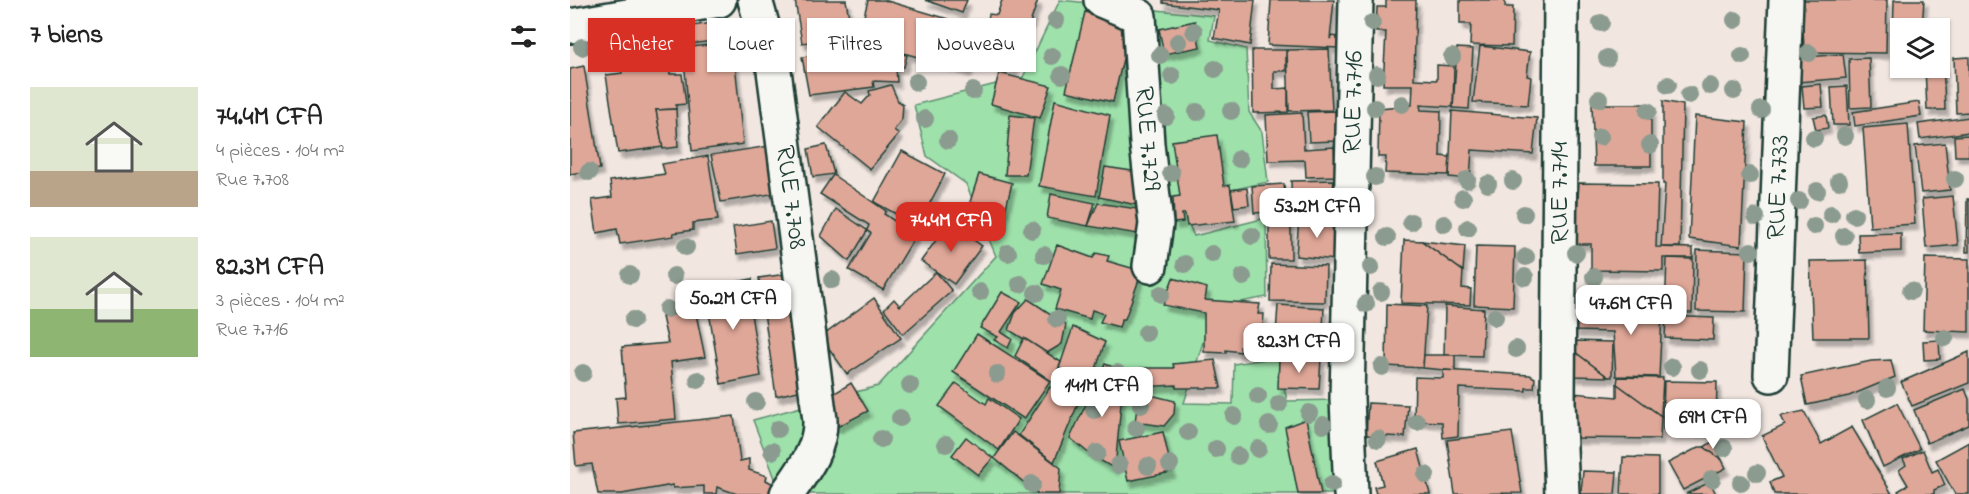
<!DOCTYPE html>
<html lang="fr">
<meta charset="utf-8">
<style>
body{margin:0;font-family:"Indie Flower",sans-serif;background:#f6f6f6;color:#222;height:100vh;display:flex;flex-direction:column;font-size:22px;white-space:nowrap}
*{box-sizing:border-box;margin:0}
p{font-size:20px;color:#767676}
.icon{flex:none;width:33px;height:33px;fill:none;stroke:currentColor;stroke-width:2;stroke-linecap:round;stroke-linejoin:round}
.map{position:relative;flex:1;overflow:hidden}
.panel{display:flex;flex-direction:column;background:#fff;width:570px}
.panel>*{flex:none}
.banner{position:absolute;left:18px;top:18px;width:570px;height:54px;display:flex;gap:12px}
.controls{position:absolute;left:1320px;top:18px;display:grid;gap:12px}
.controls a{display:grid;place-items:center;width:60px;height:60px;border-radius:0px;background:#fff;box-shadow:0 2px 4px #0004;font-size:30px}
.price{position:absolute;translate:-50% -51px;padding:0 14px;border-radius:12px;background:#fff;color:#222;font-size:20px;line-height:39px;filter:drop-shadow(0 2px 3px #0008)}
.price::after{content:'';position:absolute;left:50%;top:36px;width:18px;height:14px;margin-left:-9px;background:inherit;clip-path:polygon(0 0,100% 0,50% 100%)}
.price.selected{background:#d93025;color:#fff}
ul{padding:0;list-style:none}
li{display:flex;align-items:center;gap:18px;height:150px;padding:0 30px}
li span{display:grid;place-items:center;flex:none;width:168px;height:120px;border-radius:0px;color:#555}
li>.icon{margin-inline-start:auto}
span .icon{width:72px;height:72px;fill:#fffc;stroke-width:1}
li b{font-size:26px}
h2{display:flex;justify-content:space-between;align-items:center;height:72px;padding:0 30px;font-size:26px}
.pill{padding:0 21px;border-radius:0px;background:#fff;box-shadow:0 2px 4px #0004;font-size:21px;line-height:54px}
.pill.selected{background:#d93025;color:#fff}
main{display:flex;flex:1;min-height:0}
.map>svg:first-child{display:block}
.green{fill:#9ee1ab;stroke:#5e8f70;stroke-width:1.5}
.building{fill:#dfa798;stroke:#1f3d34;stroke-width:1.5;filter:url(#shadow)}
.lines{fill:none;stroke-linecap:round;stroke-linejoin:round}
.minor-casing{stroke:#1f3d34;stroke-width:38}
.minor{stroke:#f6f6f2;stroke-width:33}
.tree{fill:#8b9b8f}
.labels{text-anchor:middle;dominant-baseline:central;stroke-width:4.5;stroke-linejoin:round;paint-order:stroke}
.street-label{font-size:27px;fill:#1f3d34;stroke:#f6f6f2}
</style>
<main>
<section class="panel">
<h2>7 biens<svg class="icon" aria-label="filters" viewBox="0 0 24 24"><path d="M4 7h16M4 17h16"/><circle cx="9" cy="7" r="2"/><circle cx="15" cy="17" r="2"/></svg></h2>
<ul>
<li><span style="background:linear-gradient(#dfe7d0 70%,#b9a48a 0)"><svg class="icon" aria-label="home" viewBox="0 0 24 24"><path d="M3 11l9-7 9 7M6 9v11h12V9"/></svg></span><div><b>74.4M CFA</b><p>4 pièces · 104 m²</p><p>Rue 7.708</p></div></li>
<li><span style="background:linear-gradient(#dfe7d0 60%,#8fb573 0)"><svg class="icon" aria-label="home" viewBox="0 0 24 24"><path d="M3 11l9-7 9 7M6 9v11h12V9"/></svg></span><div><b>82.3M CFA</b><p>3 pièces · 104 m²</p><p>Rue 7.716</p></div></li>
</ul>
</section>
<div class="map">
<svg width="1399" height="494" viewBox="0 0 1399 494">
<defs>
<filter id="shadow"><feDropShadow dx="3.5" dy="6" stdDeviation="1.5" flood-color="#0004"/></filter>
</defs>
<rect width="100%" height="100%" fill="#f1e6e0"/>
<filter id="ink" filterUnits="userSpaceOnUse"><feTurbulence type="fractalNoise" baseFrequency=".0167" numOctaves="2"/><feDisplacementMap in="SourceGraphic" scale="12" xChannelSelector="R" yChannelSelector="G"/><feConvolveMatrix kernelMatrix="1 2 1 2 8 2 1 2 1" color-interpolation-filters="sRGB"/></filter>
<g filter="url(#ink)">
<path class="green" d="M 490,0 L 644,16 L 640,40 L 676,49 L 679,112 L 692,132 L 698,182 L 609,201 L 624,236 L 696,218 L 697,297 L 644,307 L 614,403 L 663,404 L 664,364 L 708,357 L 717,401 L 766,400 L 778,494 L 211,494 L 183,420 L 308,386 L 426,256 L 396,184 L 357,156 L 344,105 L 453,77 Z"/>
<g class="building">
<path d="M 225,0 L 276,0 L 282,36 L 232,43 Z"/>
<path d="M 298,0 L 314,0 L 412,29 L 398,71 L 294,42 L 298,22 L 293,20 Z"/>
<path d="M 355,0 L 397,0 L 392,13 Z"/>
<path d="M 432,0 L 468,0 L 444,70 L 411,62 L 419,14 L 427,15 Z"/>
<path d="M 593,0 L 685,0 L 680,45 L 644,38 L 649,10 L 593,3 Z"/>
<path d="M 701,0 L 764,0 L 760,39 L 762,36 L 769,37 L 769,48 L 698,45 Z"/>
<path d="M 816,0 L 846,0 L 844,79 L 867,80 L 867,65 L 884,66 L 883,107 L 850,105 L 851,110 L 871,111 L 870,156 L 880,157 L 879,175 L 815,173 L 816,157 L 808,157 L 809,108 L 842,105 L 843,85 L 813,85 L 816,32 L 806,32 L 807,7 L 816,7 Z"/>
<path d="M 890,0 L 935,0 L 935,7 L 943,7 L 942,46 L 900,45 L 901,24 L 890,24 Z"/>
<path d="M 1232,0 L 1317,0 L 1316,53 L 1234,52 Z"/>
<path d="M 1324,0 L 1354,0 L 1352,28 L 1330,28 L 1330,41 L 1330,35 L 1323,35 Z"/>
<path d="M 515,12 L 561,24 L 543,102 L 496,91 Z"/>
<path d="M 625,21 L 630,47 L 594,54 L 589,29 Z"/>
<path d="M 142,23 L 143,41 L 98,47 L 95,30 Z"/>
<path d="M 163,42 L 173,144 L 122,151 L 113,48 Z"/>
<path d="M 94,43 L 100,74 L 112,74 L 116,104 L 106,105 L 106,109 L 86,110 L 93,147 L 48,153 L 36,75 L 52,73 L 48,48 Z"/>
<path d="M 280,44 L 282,48 L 298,44 L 297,48 L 337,55 L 334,67 L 326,67 L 327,82 L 303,81 L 304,87 L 239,95 L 232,57 L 269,50 L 268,45 Z"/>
<path d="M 910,46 L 960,52 L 957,76 L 961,77 L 958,105 L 903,102 Z"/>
<path d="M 887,48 L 903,49 L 899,109 L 883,108 Z"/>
<path d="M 759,49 L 762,110 L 719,111 L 717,50 Z"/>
<path d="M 682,50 L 716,50 L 716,71 L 704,71 L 704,89 L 718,88 L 718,112 L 683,113 Z"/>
<path d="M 1273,54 L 1276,78 L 1228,82 L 1226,58 Z"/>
<path d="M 1370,56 L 1373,56 L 1375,110 L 1357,110 L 1355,68 L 1370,68 Z"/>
<path d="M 1399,57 L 1399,112 L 1386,113 L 1384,58 Z"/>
<path d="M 1299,58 L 1301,107 L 1280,108 L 1279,59 Z"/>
<path d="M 14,66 L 30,169 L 0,174 L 0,69 Z"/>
<path d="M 429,73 L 481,86 L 470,118 L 421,104 Z"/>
<path d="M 1251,84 L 1253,107 L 1234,108 L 1232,86 Z"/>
<path d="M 321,85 L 328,101 L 333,104 L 332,119 L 324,130 L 329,134 L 300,169 L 248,127 L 275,92 L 292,104 L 300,95 L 299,91 Z"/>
<path d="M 1277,86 L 1279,125 L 1263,125 L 1261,87 Z"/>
<path d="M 485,100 L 540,115 L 526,196 L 469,186 Z"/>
<path d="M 1093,101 L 1113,105 L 1110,247 L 1091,247 L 1095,184 L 1093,184 Z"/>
<path d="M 1349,102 L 1351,116 L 1285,126 L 1283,112 Z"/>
<path d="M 1022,104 L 1081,104 L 1081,166 L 1024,166 Z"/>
<path d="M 106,109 L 108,147 L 93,149 L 86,110 Z"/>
<path d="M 765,111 L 766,141 L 739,142 L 737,112 Z"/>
<path d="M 882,111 L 967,118 L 963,154 L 902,150 L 900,179 L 879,177 Z"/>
<path d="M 732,113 L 734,149 L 764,147 L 766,176 L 736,177 L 735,160 L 698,161 L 696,115 Z"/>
<path d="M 440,115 L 464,118 L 456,175 L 435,175 Z"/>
<path d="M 1256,115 L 1258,128 L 1246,130 L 1243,117 Z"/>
<path d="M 1125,116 L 1177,122 L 1171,246 L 1119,239 Z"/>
<path d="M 1399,117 L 1399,132 L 1350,139 L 1348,124 Z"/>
<path d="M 1338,124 L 1345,224 L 1300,227 L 1293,128 Z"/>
<path d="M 647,135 L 654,186 L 660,185 L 665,221 L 617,226 L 615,214 L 612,214 L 613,222 L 604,223 L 603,197 L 610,196 L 602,141 Z"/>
<path d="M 1399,135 L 1399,156 L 1385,156 L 1384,136 Z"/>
<path d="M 1375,143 L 1380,190 L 1351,193 L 1345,146 Z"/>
<path d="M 256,145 L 264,174 L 243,177 L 238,149 Z"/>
<path d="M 199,146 L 207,193 L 151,202 L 141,155 Z"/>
<path d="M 332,151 L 375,174 L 348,226 L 304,202 Z"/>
<path d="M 138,156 L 148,220 L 123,223 L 123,230 L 103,233 L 104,236 L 50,244 L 47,229 L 27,233 L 22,200 L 42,197 L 40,181 L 95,174 L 92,164 Z"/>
<path d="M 535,167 L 582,174 L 576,207 L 529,197 Z"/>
<path d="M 409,174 L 442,183 L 431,228 L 412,222 L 414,206 L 400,202 Z"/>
<path d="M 263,175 L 316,211 L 314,214 L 346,235 L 313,290 L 279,270 L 301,233 L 297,231 L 279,261 L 251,236 L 266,209 L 297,230 L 299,225 L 250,194 Z"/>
<path d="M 766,180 L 766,213 L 722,213 L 721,181 Z"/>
<path d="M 1009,183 L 1088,184 L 1086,247 L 1123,248 L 1123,258 L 1093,258 L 1093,271 L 1021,270 L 1021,244 L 1005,244 Z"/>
<path d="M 714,184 L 716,211 L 684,213 L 682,186 Z"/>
<path d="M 677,188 L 679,205 L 664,207 L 661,190 Z"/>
<path d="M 481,194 L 525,203 L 518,226 L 477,218 Z"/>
<path d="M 1383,196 L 1388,245 L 1356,248 L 1352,199 Z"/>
<path d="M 1397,199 L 1399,199 L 1399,252 L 1396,252 Z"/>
<path d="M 528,203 L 574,210 L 568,234 L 518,226 Z"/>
<rect x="699" y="217" width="22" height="42"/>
<path d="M 729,218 L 766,220 L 766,260 L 726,256 Z"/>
<path d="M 201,221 L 205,248 L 167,254 L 163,227 Z"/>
<path d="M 379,222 L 412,246 L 384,284 L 351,261 Z"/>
<path d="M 1331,233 L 1331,251 L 1289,253 L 1288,234 Z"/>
<path d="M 834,240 L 852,241 L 893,271 L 892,288 L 901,289 L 900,305 L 831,303 Z"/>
<path d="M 852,241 L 895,246 L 893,271 Z"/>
<path d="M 487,245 L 523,258 L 526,253 L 539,256 L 537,261 L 572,271 L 555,319 L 552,319 L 549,327 L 530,322 L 534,314 L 522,310 L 520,319 L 485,309 L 491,290 L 473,284 Z"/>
<path d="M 906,246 L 945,247 L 943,307 L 904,305 Z"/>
<path d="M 1127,250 L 1177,252 L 1175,312 L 1126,311 Z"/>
<path d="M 1097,258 L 1123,259 L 1122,313 L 1095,312 Z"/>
<path d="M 1355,258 L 1399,259 L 1399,332 L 1353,330 Z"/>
<path d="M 1297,260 L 1299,338 L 1243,338 L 1240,261 Z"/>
<path d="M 701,264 L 756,266 L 755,302 L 700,301 Z"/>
<path d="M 366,272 L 382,291 L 333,334 L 314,309 L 324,299 L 330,306 Z"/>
<path d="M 216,274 L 233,390 L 206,396 L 189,278 Z"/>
<path d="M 603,278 L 637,288 L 635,300 L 690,304 L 688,314 L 694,314 L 692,337 L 685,341 L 684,348 L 670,347 L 671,352 L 656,350 L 656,353 L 634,352 L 634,313 L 593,305 Z"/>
<path d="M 182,279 L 183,294 L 178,295 L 191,376 L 151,384 L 135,288 Z"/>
<path d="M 432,292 L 451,302 L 431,332 L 442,339 L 438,348 L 424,340 L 428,337 L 410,328 Z"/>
<path d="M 1075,293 L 1093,293 L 1089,377 L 1046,376 L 1043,332 L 1005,331 L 1004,311 L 1075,313 Z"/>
<path d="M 304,298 L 331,338 L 277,374 L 251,337 Z"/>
<path d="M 458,299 L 496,324 L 492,344 L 477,353 L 439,330 L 445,313 Z"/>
<path d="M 817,304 L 857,306 L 853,368 L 816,366 Z"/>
<path d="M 708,305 L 754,308 L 752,350 L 705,347 Z"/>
<path d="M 875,306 L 914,309 L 912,356 L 874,355 Z"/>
<path d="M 125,309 L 135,357 L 101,362 L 106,419 L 48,424 L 46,398 L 56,397 L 52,347 L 98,343 L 92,317 Z"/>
<path d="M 1096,316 L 1144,318 L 1143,340 L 1095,338 Z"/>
<path d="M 503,327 L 535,342 L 522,381 L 489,368 Z"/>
<path d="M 407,334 L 480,381 L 454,419 L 383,372 Z"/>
<path d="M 454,338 L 491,362 L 483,382 L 445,356 Z"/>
<path d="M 1369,340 L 1370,359 L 1354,360 L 1353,341 Z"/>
<path d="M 1005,341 L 1043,342 L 1042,377 L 1038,377 L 1005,352 Z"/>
<path d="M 1005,352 L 1038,377 L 1004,376 Z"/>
<path d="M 1399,352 L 1399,383 L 1342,406 L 1331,382 Z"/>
<path d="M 854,355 L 885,355 L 885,371 L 853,368 Z"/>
<path d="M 709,359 L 751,359 L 749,389 L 708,388 Z"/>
<path d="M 645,360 L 651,388 L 606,388 L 606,385 L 570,387 L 571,368 L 604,368 L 603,364 Z"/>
<path d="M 1321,360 L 1325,377 L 1279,396 L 1237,405 L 1231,376 L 1301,361 Z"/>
<path d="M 535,364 L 554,371 L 545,469 L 521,455 L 500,438 Z"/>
<path d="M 873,370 L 960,375 L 965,378 L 964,388 L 956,388 L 956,391 L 889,388 L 888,436 L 873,438 L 872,422 L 844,421 L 845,377 L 873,378 Z"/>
<path d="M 1048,377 L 1093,378 L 1091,416 L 1047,384 Z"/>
<path d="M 1094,381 L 1147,382 L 1146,431 L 1110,430 L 1093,417 Z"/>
<path d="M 281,383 L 298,411 L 267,427 L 252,401 Z"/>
<path d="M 386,383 L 416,404 L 419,398 L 449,419 L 429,450 L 369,406 Z"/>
<path d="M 1047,384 L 1091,416 L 1090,439 L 1001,438 L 1003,393 L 1047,397 Z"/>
<path d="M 480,387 L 510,399 L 484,462 L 449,435 Z"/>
<path d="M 1395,389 L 1399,399 L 1399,425 L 1357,443 L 1344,410 Z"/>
<path d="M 569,392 L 605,401 L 604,414 L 594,426 L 565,422 Z"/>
<path d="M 798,403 L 838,405 L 835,437 L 796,435 Z"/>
<path d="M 1327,403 L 1350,449 L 1313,467 L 1293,420 Z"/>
<path d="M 1234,411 L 1251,444 L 1282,427 L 1322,494 L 1204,494 L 1200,482 L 1212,477 L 1192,436 L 1215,425 L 1211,416 Z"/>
<path d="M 164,416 L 170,461 L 179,459 L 179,470 L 197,476 L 196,480 L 207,486 L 204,494 L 167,494 L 147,487 L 146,494 L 134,494 L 134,486 L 103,488 L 103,485 L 52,494 L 28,494 L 22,464 L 6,466 L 3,433 Z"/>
<path d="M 1093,417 L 1110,430 L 1093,429 Z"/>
<path d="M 736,419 L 751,494 L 728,494 L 715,427 Z"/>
<path d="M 443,432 L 491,468 L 489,494 L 468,494 L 424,458 Z"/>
<path d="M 593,432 L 602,472 L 558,481 L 549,441 Z"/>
<path d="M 942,432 L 952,493 L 885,494 L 877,440 Z"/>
<path d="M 396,437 L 423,458 L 408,475 L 382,455 Z"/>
<path d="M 1142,442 L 1152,460 L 1134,447 Z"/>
<path d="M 1399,442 L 1399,494 L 1385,494 L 1366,460 Z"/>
<path d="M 1129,447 L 1134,447 L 1152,460 L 1156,468 L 1113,490 L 1098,463 Z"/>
<path d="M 848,449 L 860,494 L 806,494 L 804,487 L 813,485 L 807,461 Z"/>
<path d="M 1353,450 L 1362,472 L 1368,469 L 1375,485 L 1364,490 L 1364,494 L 1330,494 L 1328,491 L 1338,485 L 1329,470 L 1336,465 L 1333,459 Z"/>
<path d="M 1053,457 L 1088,458 L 1088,494 L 1051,494 Z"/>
<path d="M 1013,471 L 1047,472 L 1045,494 L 1011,494 Z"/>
<path d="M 1140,482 L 1146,494 L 1116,494 Z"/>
</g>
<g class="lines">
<defs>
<g id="minor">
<path id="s1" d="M 185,0 L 203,63 L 250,420 C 251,449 233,471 217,494"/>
<path id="s2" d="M 531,0 L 569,16 L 577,144 L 586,224 L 580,266"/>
<path d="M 991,0 L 988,403 L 992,494"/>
<path d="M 0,26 L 149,0"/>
<path id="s3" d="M 1201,375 L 1216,0"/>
<path id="s4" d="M 781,494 L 777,398 L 786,0"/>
</g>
</defs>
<use href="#minor" class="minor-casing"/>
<use href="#minor" class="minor"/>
</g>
<g class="tree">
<circle cx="486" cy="20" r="9"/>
<circle cx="1165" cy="20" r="9"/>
<circle cx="802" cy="23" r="9"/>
<circle cx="1031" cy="23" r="9"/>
<circle cx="157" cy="26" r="9"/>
<circle cx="624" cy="31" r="9"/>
<circle cx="608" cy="42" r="9"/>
<circle cx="33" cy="43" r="9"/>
<circle cx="12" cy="47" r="9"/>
<circle cx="1239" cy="53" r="9"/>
<circle cx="590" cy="55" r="9"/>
<circle cx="482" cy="56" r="9"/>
<circle cx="1172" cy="56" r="9"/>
<circle cx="882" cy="57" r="9"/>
<circle cx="1037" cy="58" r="9"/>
<circle cx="645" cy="69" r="9"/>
<circle cx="492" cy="75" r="9"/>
<circle cx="807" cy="75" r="9"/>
<circle cx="602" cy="76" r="9"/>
<circle cx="346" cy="82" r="9"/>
<circle cx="1098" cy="85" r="9"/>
<circle cx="1140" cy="86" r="9"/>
<circle cx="403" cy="91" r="9"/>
<circle cx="1164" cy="91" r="9"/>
<circle cx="1119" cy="95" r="9"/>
<circle cx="1029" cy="99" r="9"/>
<circle cx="832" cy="104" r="9"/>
<circle cx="805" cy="108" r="9"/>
<circle cx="1191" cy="110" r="9"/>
<circle cx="661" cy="111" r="9"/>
<circle cx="1078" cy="111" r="9"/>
<circle cx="627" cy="112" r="9"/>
<circle cx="596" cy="116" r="9"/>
<circle cx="355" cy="119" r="9"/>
<circle cx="1275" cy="136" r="9"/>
<circle cx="1030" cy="137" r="9"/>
<circle cx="1244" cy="138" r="9"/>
<circle cx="378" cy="140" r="9"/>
<circle cx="1080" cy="145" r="9"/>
<circle cx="669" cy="159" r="9"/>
<circle cx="19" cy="172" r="9"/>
<circle cx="601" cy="173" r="9"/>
<circle cx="1180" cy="175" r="9"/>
<circle cx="805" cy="177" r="9"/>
<circle cx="1385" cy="179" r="9"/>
<circle cx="897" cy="180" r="9"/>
<circle cx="943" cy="181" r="9"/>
<circle cx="1269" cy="181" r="9"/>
<circle cx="918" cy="184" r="9"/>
<circle cx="1247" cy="191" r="9"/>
<circle cx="893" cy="198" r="9"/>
<circle cx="1229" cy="201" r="9"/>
<circle cx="954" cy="214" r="9"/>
<circle cx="1261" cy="214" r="9"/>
<circle cx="1284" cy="215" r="9"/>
<circle cx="1186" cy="217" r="9"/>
<circle cx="841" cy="222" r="9"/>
<circle cx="874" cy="224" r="9"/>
<circle cx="1244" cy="226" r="9"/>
<circle cx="898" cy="228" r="9"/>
<circle cx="462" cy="230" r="9"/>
<circle cx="682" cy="236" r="9"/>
<circle cx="1274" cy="236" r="9"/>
<circle cx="817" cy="237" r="9"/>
<circle cx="116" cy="247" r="9"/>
<circle cx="1181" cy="251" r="9"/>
<circle cx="438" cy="253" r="9"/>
<circle cx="1006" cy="253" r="9"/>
<circle cx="642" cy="254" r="9"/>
<circle cx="474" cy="255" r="9"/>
<circle cx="956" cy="257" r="9"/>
<circle cx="615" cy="264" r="9"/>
<circle cx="801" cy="267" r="9"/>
<circle cx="60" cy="275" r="9"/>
<circle cx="104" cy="276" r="9"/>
<circle cx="673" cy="277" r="9"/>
<circle cx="955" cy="277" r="9"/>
<circle cx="1024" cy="277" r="9"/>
<circle cx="262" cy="280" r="9"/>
<circle cx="450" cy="284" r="9"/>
<circle cx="1341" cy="291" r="9"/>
<circle cx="410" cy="292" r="9"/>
<circle cx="811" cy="292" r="9"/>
<circle cx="466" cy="293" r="9"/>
<circle cx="591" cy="294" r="9"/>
<circle cx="1050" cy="301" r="9"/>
<circle cx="796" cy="304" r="9"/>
<circle cx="97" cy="309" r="9"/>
<circle cx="925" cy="317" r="9"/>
<circle cx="487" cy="319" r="9"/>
<circle cx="63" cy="320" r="9"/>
<circle cx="576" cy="333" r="9"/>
<circle cx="1375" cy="338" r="9"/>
<circle cx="946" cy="349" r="9"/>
<circle cx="812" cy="367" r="9"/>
<circle cx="1102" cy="367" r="9"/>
<circle cx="1130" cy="370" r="9"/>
<circle cx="13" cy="373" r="9"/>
<circle cx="547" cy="373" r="9"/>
<circle cx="427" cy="374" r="9"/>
<circle cx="128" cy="380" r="9"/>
<circle cx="340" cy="385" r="9"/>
<circle cx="1317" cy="388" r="9"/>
<circle cx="688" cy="396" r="9"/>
<circle cx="1297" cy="400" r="9"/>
<circle cx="186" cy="402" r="9"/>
<circle cx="709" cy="404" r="9"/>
<circle cx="571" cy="405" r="9"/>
<circle cx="524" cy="410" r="9"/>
<circle cx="739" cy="413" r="9"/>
<circle cx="664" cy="416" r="9"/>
<circle cx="330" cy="418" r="9"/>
<circle cx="847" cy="422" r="9"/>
<circle cx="699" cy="425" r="9"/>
<circle cx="753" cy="425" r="9"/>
<circle cx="566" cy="428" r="9"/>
<circle cx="208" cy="429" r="9"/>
<circle cx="618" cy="432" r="9"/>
<circle cx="311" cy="439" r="9"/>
<circle cx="808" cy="439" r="9"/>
<circle cx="376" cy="444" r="9"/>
<circle cx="1154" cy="448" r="9"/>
<circle cx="646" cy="449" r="9"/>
<circle cx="688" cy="449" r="9"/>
<circle cx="202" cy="451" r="9"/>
<circle cx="527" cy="453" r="9"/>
<circle cx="668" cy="456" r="9"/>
<circle cx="600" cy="464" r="9"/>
<circle cx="549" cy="465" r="9"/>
<circle cx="578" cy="466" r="9"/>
<circle cx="1187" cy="473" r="9"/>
<circle cx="856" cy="475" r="9"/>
<circle cx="1142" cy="479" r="9"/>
<circle cx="1171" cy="483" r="9"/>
<circle cx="462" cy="484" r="9"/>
<circle cx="762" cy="484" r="9"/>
</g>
</g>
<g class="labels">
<g class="street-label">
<text stroke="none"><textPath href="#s4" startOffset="392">RUE 7.716</textPath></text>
<text stroke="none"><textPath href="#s2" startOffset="164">RUE 7.729</textPath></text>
<text stroke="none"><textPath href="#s3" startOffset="188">RUE 7.733</textPath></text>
<text transform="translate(990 193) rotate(-90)">RUE 7.714</text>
<text stroke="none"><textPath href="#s1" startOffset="201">RUE 7.708</textPath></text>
</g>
</g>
</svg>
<div class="controls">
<a><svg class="icon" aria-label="layers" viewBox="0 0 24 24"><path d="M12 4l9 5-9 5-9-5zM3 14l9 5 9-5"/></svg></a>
</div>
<b class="price" style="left:747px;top:239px">53.2M CFA</b>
<b class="price selected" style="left:381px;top:253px">74.4M CFA</b>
<b class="price" style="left:163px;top:331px">50.2M CFA</b>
<b class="price" style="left:1061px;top:336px">47.6M CFA</b>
<b class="price" style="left:729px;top:374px">82.3M CFA</b>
<b class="price" style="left:532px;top:418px">141M CFA</b>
<b class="price" style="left:1143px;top:450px">69M CFA</b>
<div class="banner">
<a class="pill selected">Acheter</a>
<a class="pill">Louer</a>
<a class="pill">Filtres</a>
<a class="pill">Nouveau</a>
</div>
</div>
</main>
